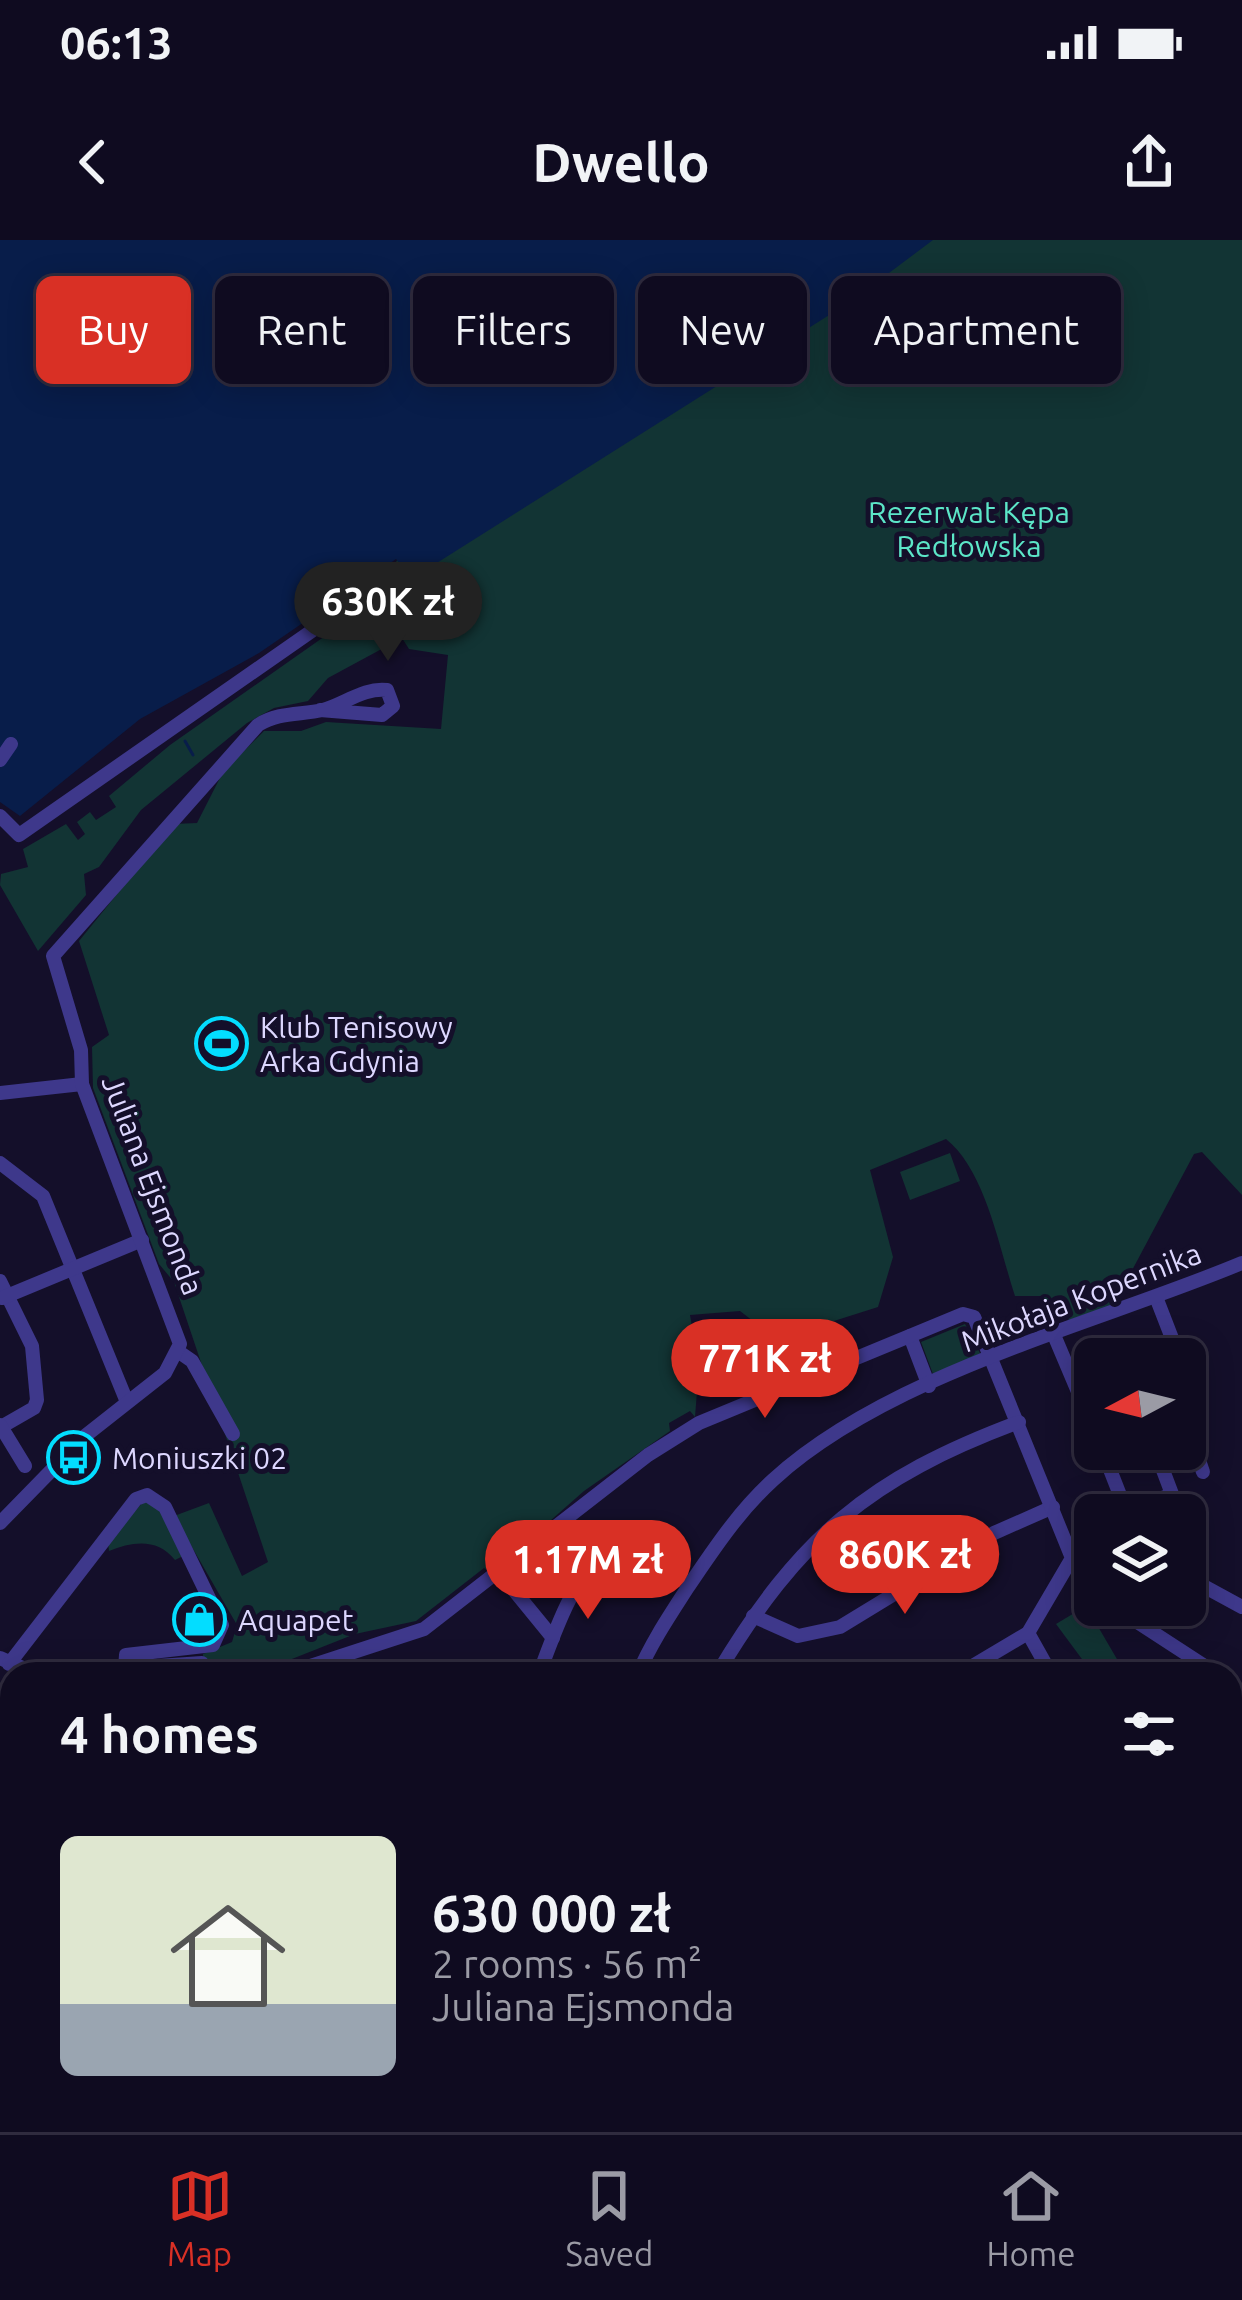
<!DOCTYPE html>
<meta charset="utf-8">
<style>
body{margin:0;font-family:Ubuntu,sans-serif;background:#1d192d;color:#f1f3f6;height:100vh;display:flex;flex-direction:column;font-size:45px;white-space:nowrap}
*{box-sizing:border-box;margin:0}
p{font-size:39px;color:#9b9ba5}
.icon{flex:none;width:66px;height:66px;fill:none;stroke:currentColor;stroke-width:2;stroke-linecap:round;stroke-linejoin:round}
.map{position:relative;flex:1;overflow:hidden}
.sheet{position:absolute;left:0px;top:1422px;width:1242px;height:471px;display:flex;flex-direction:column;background:#0f0b20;border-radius:36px 36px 0 0;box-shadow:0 6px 30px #0003,0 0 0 3px #2f2b3e}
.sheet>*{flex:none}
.guide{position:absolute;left:36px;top:36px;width:1170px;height:108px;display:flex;gap:24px}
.needle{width:78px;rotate:263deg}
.fabs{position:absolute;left:1074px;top:1098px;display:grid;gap:24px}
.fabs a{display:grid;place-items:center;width:132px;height:132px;border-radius:18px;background:#0f0b20;box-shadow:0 6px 30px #0003,0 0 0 3px #2f2b3e;font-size:60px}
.price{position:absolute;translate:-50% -102px;padding:0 27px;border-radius:42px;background:#d93025;color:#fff;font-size:39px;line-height:78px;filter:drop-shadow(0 3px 6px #0008)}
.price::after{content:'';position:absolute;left:50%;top:72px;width:36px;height:27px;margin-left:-18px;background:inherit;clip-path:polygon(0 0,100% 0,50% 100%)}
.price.active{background:#222;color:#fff}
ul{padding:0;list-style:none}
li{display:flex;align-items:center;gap:36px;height:300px;padding:0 60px}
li+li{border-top:3px solid #2f2b3e}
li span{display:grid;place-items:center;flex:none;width:336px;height:240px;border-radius:18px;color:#555}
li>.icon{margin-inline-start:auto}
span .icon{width:144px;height:144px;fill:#fffc;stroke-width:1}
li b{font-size:51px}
h2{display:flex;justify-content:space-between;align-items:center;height:144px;padding:0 60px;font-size:51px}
.chip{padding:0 42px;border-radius:18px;background:#0f0b20;box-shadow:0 6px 30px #0003,0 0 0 3px #2f2b3e;font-size:42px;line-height:108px}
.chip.active{background:#d93025;color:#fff}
.status{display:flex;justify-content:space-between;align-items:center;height:84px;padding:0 60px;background:#0f0b20;direction:ltr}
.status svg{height:33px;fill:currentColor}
header{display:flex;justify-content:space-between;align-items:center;height:156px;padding:0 60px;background:#0f0b20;font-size:54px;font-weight:700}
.tabs{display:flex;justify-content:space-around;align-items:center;height:168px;border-top:3px solid #2f2b3e;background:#0f0b20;font-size:33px;color:#9b9ba5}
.tabs a{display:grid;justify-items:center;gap:6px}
.tabs .active{color:#d93025}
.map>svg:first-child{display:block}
.green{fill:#123434}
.water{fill:#081d4a}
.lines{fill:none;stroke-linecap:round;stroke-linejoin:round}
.stream{stroke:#081d4a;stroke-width:3}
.minor{stroke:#3e388b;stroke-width:14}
.labels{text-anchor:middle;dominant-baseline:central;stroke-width:10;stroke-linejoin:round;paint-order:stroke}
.park-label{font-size:30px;fill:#5ce6c8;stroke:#140f2a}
.poi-label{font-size:30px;fill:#ddd7ff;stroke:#140f2a;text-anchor:start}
.street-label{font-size:30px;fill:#ddd7ff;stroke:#140f2a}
</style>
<div class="status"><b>06:13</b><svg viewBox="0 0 49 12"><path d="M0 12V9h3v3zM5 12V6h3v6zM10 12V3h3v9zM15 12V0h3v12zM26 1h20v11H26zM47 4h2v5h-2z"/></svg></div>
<header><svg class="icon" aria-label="back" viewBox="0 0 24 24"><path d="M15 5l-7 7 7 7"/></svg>Dwello<svg class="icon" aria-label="share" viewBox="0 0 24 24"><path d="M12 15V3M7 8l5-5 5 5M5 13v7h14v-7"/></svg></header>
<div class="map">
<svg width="1242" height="1892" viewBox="0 0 1242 1892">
<rect width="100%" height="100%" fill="#140f2a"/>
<g class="green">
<path d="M 914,0 L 1242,0 L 1242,955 L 1202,912 L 1194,914 L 1121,1051 L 1121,1062 L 1069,1080 L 1042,1056 L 1015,1056 C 999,1008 986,931 946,899 L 870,930 L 893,1017 L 878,1067 L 793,1094 L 770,1094 L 740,1071 L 690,1075 L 699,1126 L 695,1177 L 690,1171 L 669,1183 L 670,1191 L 584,1251 L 491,1333 L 484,1328 L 416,1381 L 355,1394 L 254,1434 L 116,1434 L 203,1428 L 203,1414 L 232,1402 L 237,1385 L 174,1276 L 209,1263 L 242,1336 L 268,1322 L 174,1042 L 159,1024 L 93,848 L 92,807 L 109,795 L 79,701 L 174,584 L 197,583 L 223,532 L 264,491 L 301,491 L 326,482 L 441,489 L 448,415 L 409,409 L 402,398 L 328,438 L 308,461 L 274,468 L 247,483 L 141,570 L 99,627 L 84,634 L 86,655 L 38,711 L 0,645 L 1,634 L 28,627 L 23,609 L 66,584 L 78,600 L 85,594 L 77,582 L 90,572 L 96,580 L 116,567 L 109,556 L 170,505 L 372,363 L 393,366 L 379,377 L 382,390 L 395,385 L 422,359 L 396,321 L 471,286 Z"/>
<path d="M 950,913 L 960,941 L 910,960 L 900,932 Z"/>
<path d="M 965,1084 L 981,1115 L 933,1134 L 921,1102 Z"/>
<path d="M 144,1261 L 159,1265 L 187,1314 L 175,1320 C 158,1298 133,1301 109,1311 L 108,1302 Z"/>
<path d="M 1086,1366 L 1121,1426 L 1093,1434 L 1056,1384 Z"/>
<path d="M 4,1537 L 12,1572 L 12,1649 L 6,1659 L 12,1663 L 12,1712 L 0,1705 Z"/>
</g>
<path class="water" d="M 0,0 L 933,0 L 853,60 L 432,326 L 406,331 L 396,319 L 259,413 L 140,479 L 20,576 L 0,562 Z"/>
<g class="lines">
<path class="stream" d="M 185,501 L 193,515"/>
<g class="minor">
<path d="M 0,520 L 11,504"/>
<path d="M 0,576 L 19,595 L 392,335 L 412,355"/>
<path d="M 0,853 L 82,844"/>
<path d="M 0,923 L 43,956 L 127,1162"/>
<path d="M 0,1041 L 32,1106 L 37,1160 L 34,1168 L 1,1187"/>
<path d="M 1156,1057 L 1180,1119"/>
<path d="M 2,1058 L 142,1000"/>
<path d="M 1054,1095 L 1095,1192"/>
<path d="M 910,1096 L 929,1146"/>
<path d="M 179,1112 L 192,1121 L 233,1194"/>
<path d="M 1185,1132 L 1192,1150 L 1185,1161"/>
<path d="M 1185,1179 L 1203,1232"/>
<path d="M 0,1185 L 25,1226"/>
<path d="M 1102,1209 L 1127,1273 L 1172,1254 L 1155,1209"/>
<path d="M 0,1283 L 85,1196 L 165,1133 L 180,1104 L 82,844 L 81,810 L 53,716 L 258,485 C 278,472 300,475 323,470 C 344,464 365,447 387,450 L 393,466 L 382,475 L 320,470"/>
<path d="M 1071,1322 L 1095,1347"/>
<path d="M 499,1332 L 553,1398"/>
<path d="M 1185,1336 L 1242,1367"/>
<path d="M 1111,1365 L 1217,1434"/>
<path d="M 753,1376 L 798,1396 L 840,1387 L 994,1293 L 1053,1267"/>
<path d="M 1028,1393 L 1051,1434"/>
<path d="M 0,1418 L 36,1434"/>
<path d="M 9,1424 L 136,1259 L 147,1255 L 165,1267 L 222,1385 L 213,1405 L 126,1415 L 125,1428"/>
<path d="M 40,1434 L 202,1423"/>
<path d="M 286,1434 L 424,1389 L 648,1215 L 699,1183 L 963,1074 L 974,1077 L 1072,1318 L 1028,1393 L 959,1434"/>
<path d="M 539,1434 C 555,1392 572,1338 608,1309"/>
<path d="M 638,1434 C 651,1403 670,1375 688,1347 C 714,1309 738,1272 773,1240 C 890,1133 1096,1084 1242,1023"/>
<path d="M 717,1434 C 799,1297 869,1238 1019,1182"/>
<path d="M 1230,1452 L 1242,1476"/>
<path d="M 1242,1614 L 1242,1725"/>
<path d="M 0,1715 L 12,1721"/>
<path d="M 77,1881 L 81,1890 L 120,1881"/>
<path d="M 265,1881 L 268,1892"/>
<path d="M 589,1881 L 590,1892"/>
<path d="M 1092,1881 L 1096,1892"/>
<path d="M 47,1892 L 70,1881"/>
<path d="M 393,1892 L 417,1886 L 428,1892"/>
<path d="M 459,1892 L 466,1881"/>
<path d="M 859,1892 L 889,1881"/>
</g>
</g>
<defs>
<symbol id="stadium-ring" viewBox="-11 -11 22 22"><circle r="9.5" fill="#140f2a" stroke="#03ddff" stroke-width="1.5"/><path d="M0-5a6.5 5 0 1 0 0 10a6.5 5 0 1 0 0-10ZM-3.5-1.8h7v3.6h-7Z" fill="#03ddff"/></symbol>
<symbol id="bus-ring" viewBox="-11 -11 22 22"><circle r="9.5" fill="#140f2a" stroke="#03ddff" stroke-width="1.5"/><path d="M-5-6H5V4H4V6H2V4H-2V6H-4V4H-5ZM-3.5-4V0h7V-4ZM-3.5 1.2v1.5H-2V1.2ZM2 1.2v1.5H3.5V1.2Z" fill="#03ddff"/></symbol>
<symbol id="shop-ring" viewBox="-11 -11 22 22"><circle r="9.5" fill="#140f2a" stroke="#03ddff" stroke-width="1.5"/><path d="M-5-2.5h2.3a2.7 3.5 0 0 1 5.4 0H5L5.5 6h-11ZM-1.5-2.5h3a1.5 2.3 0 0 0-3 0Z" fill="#03ddff"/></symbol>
</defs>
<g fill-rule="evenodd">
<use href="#stadium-ring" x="192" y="774" width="59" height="59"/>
<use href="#bus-ring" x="44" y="1188" width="59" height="59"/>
<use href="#shop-ring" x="170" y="1350" width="59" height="59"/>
</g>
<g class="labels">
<g class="park-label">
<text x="969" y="272">Rezerwat Kępa<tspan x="969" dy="34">Redłowska</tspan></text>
</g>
<g class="poi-label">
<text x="260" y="787">Klub Tenisowy<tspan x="260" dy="34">Arka Gdynia</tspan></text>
<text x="112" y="1218">Moniuszki 02</text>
<text x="238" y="1380">Aquapet</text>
</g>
<g class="street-label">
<text transform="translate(153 945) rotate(69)">Juliana Ejsmonda</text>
<text transform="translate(1081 1057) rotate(-21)">Mikołaja Kopernika</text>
</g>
</g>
</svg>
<div class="fabs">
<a><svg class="needle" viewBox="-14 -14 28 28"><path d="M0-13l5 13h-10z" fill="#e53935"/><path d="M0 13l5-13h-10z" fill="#9b9ba5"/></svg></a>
<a><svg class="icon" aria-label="layers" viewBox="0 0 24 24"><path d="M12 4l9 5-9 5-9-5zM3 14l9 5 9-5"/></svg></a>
</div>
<b class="price active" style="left:388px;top:424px">630K zł</b>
<b class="price" style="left:765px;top:1181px">771K zł</b>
<b class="price" style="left:905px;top:1377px">860K zł</b>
<b class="price" style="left:588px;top:1382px">1.17M zł</b>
<div class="guide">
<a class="chip active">Buy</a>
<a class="chip">Rent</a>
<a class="chip">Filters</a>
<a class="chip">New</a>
<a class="chip">Apartment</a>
</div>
<section class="sheet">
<h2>4 homes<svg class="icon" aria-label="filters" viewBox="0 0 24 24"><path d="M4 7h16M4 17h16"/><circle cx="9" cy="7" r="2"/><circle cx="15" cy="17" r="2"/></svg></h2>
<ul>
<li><span style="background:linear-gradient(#dfe7d0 70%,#9aa5b1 0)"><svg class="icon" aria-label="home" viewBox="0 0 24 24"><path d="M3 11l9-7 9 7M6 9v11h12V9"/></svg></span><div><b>630 000 zł</b><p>2 rooms · 56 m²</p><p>Juliana Ejsmonda</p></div></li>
</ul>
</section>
</div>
<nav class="tabs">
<a class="active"><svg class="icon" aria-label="map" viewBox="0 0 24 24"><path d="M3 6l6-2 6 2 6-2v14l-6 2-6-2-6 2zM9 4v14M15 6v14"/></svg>Map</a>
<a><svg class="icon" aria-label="saved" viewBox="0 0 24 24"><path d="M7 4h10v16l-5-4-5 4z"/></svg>Saved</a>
<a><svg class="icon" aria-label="home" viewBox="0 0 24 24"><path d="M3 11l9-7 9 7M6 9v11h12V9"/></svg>Home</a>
</nav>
